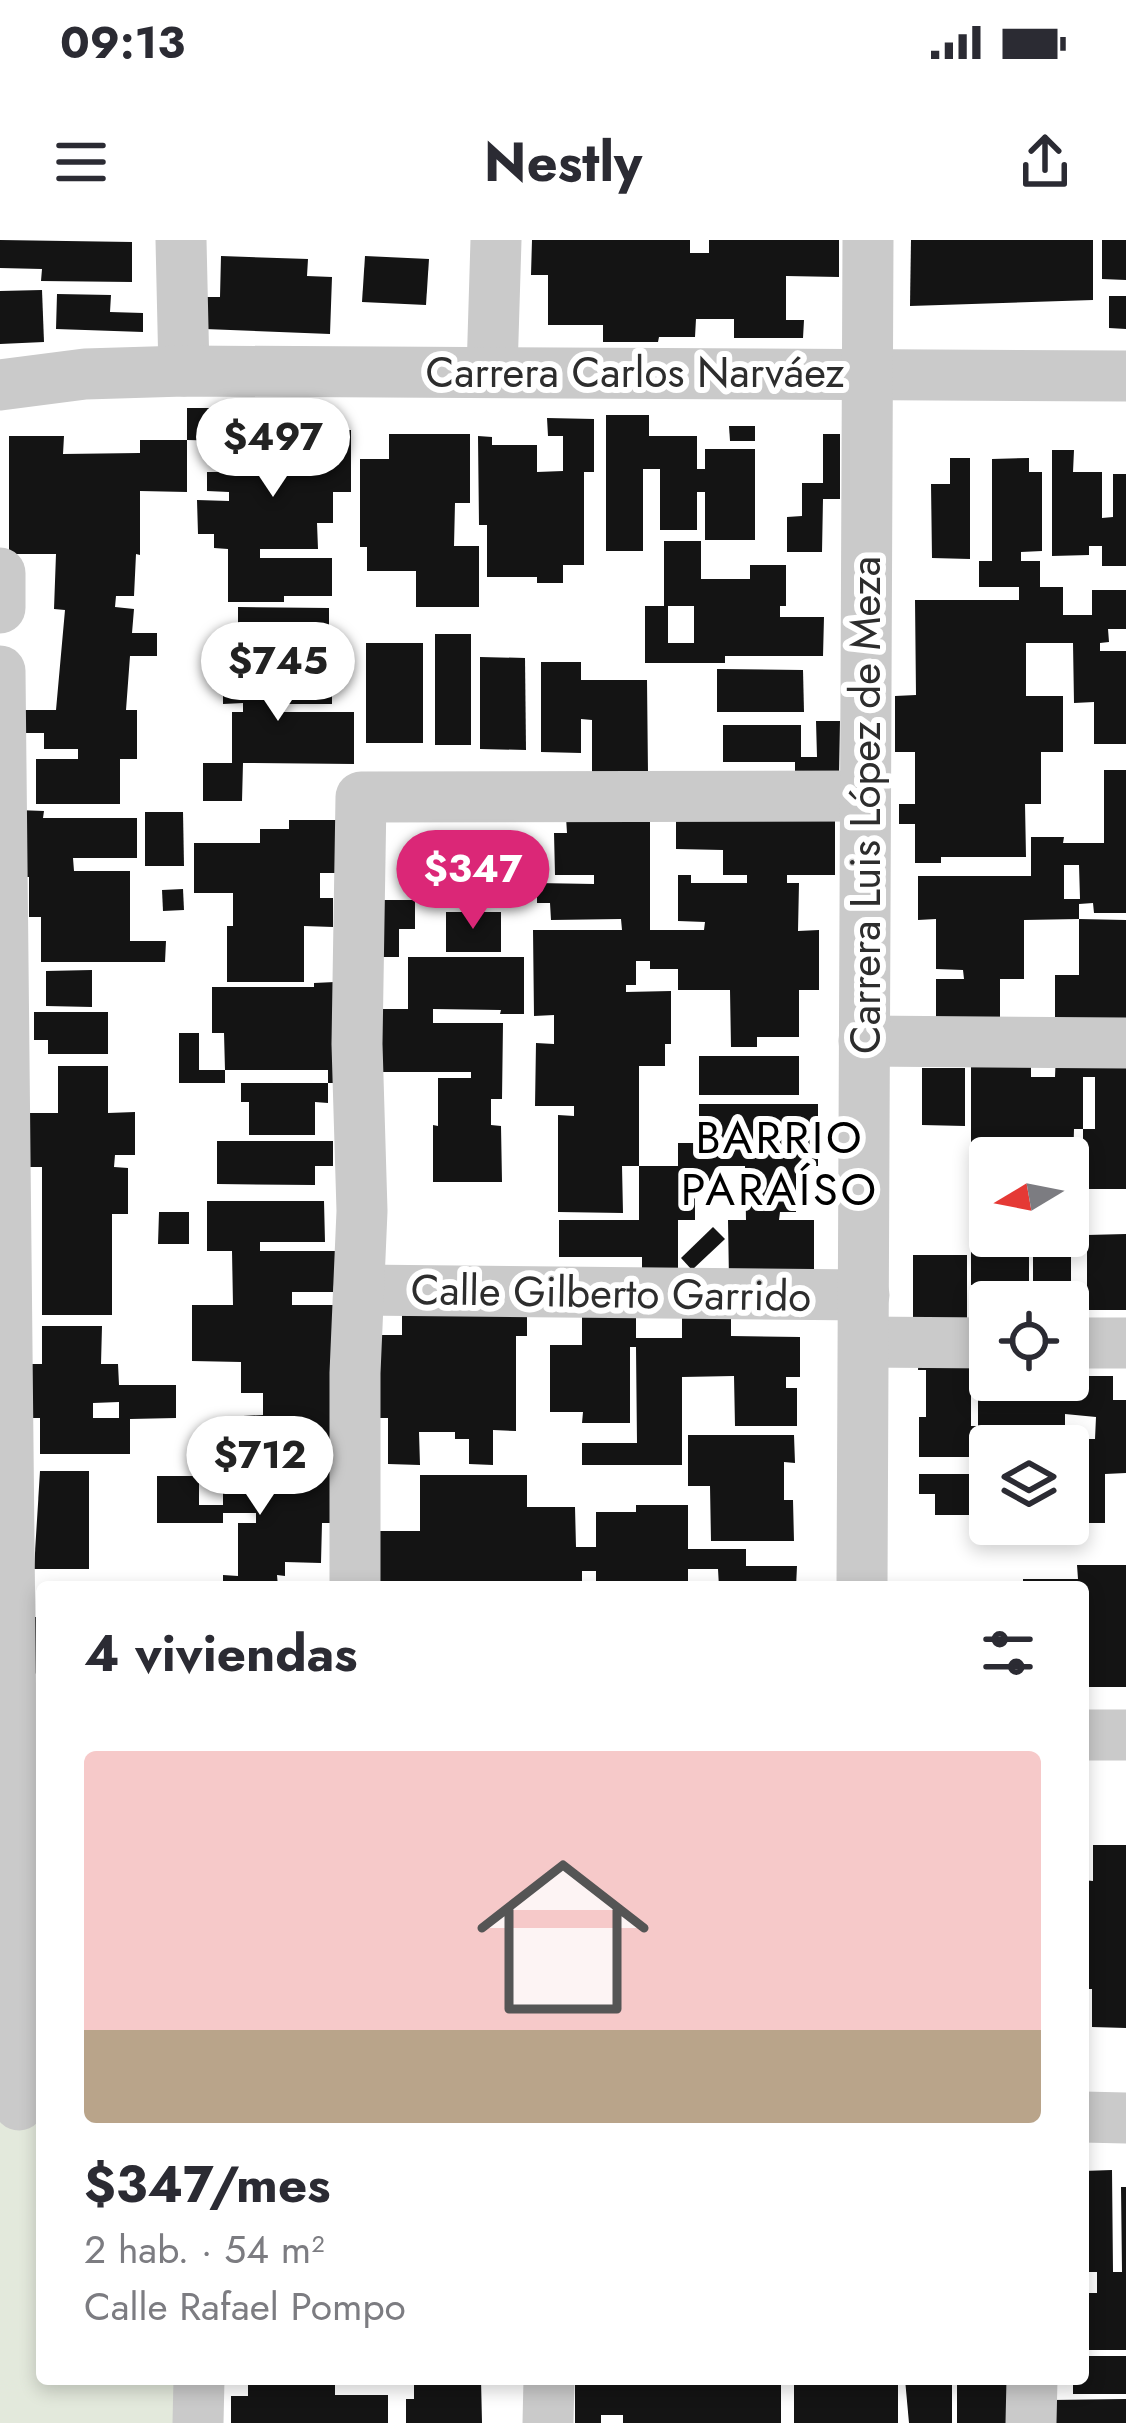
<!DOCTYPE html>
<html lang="es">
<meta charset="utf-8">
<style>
body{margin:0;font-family:Jost,sans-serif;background:#f7f7f7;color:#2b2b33;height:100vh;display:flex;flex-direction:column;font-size:45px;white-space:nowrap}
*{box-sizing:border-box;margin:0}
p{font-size:39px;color:#7c7c81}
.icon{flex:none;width:66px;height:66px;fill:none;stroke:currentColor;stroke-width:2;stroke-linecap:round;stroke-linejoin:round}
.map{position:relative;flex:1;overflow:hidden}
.panel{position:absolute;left:36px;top:1341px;width:1053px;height:804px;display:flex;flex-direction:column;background:#fff;border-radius:12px;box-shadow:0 6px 18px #0003}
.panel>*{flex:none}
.needle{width:78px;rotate:260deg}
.controls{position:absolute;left:969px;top:897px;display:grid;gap:24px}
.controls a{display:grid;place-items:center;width:120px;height:120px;border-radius:12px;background:#fff;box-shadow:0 6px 18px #0003;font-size:60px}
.price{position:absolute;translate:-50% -102px;padding:0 27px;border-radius:42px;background:#fff;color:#222;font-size:39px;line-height:78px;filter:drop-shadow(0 3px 6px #0008)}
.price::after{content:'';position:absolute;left:50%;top:72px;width:36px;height:27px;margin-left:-18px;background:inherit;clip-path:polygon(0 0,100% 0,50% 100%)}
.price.current{background:#db2777;color:#fff}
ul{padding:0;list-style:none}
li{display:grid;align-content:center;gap:24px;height:636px;padding:0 48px}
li+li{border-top:3px solid #e1e1e2}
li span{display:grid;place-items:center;height:372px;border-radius:12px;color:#555}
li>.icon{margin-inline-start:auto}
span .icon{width:216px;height:216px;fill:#fffc;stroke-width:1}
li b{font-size:51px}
h2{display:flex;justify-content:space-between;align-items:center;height:144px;padding:0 48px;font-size:51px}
.status{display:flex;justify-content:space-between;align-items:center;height:84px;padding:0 60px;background:#fff;direction:ltr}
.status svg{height:33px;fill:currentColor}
header{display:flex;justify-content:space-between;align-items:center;height:156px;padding:0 48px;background:#fff;font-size:54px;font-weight:700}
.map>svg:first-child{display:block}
.green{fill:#e3e9dc}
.building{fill:#141414;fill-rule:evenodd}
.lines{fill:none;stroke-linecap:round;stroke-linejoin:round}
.minor{stroke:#cacaca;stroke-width:51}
.labels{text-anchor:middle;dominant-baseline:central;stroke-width:12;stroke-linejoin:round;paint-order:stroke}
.street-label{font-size:42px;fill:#2d2d2d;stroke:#fff}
.neighbourhood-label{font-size:45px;letter-spacing:3px;fill:#000;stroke:#fff}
</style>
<div class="status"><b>09:13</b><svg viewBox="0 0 49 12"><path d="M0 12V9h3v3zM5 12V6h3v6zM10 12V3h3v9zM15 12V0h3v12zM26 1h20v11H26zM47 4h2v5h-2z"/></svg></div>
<header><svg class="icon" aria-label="menu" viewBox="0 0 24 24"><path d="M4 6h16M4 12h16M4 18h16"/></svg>Nestly<svg class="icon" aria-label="share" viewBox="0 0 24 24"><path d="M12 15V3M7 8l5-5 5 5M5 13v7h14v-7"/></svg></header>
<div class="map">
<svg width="1126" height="2183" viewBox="0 0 1126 2183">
<rect width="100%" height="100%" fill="#fff"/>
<path class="green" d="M 0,431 L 42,1865 L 42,2139 L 199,2139 L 198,2183 L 0,2183 Z"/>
<g class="building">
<path d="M 0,0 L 132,2 L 132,42 L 41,41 L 42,29 L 0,28 Z"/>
<path d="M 532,0 L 690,0 L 690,13 L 709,13 L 709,0 L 839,0 L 839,37 L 786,36 L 786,80 L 804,80 L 803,98 L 734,98 L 734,79 L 696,79 L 695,97 L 659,97 L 658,102 L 603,102 L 603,85 L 548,85 L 548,35 L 531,35 Z"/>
<path d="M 911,0 L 1093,0 L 1093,60 L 910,66 Z"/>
<path d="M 1102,0 L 1126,0 L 1126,40 L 1102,39 Z"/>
<path d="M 221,16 L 308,19 L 307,36 L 332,37 L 330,94 L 205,89 L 206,57 L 220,57 Z"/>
<path d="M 365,16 L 429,19 L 426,65 L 362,62 Z"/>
<path d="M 42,50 L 44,102 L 0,104 L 0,51 Z"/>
<path d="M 57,54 L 111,55 L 110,72 L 143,73 L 143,92 L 56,89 Z"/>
<path d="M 1109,56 L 1126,56 L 1126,89 L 1109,88 Z"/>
<path d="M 308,166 L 332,166 L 332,190 L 351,190 L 351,252 L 333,252 L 333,283 L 317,283 L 318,309 L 260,309 L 260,318 L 332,318 L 332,356 L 284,356 L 284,362 L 228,362 L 228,309 L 214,308 L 214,294 L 198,294 L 197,260 L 229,261 L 229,252 L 207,251 L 207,232 L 230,232 L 230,201 L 187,200 L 187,168 L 255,168 L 255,190 L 309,190 Z"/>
<path d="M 606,175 L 649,175 L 649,196 L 697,196 L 697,229 L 705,229 L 705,209 L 755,209 L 755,300 L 705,300 L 705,252 L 697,252 L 697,290 L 660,290 L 660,229 L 643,229 L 643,311 L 606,311 Z"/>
<path d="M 547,178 L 594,179 L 594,232 L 584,232 L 584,325 L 563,325 L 563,343 L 537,343 L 537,337 L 487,337 L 487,285 L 479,285 L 478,196 L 492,197 L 492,205 L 537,205 L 537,232 L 563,231 L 563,196 L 548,196 Z"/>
<path d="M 729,186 L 755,186 L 755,201 L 730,201 Z"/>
<path d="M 389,194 L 470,194 L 470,263 L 455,263 L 454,306 L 479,306 L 479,367 L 416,367 L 416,331 L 367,331 L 367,307 L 360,307 L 360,219 L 389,219 Z"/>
<path d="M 823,194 L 840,194 L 840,259 L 823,259 L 822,312 L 787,312 L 787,277 L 802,276 L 802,243 L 823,243 Z"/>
<path d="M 9,196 L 64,196 L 63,214 L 140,213 L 140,200 L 187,200 L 187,252 L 140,251 L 140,315 L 136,314 L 134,356 L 116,356 L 115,367 L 134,369 L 132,393 L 157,393 L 157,416 L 130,416 L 126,470 L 137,470 L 137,519 L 120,519 L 120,564 L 36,564 L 36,519 L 78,519 L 78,509 L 44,509 L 44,493 L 18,493 L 18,470 L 56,470 L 65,370 L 54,369 L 56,314 L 9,314 Z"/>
<path d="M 1052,210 L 1074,210 L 1073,232 L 1102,232 L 1102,278 L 1113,277 L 1113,234 L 1126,234 L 1126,326 L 1102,326 L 1102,306 L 1089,306 L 1089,315 L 1052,316 Z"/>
<path d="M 950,218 L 970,218 L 970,319 L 932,318 L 931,244 L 950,244 Z"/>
<path d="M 1029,218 L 1029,232 L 1042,232 L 1042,311 L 1021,312 L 1021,321 L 1040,321 L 1040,347 L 1063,347 L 1063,375 L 1092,375 L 1092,350 L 1126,350 L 1126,389 L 1108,389 L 1109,402 L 1100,403 L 1100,411 L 1126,411 L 1126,504 L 1094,504 L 1094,462 L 1074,463 L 1073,403 L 1026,403 L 1026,456 L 1063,456 L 1063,512 L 1041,512 L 1041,564 L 1025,564 L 1026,617 L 941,617 L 941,623 L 915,623 L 915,584 L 899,584 L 899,564 L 915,564 L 915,512 L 895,512 L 895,456 L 916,455 L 915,360 L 1019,360 L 1019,347 L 979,347 L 979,321 L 992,321 L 992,219 Z"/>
<path d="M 664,301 L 701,301 L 701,339 L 750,339 L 750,325 L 786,325 L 786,366 L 780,366 L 780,377 L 824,377 L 823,416 L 725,416 L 725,423 L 645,423 L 645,366 L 664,366 ZM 668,366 L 694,366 L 694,403 L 668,403 Z"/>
<path d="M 238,367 L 329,368 L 329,411 L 238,411 Z"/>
<rect x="435" y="394" width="36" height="111"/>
<rect x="366" y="403" width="57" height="100"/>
<path d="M 480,417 L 525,418 L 526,510 L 480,509 Z"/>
<path d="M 541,422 L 581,422 L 581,440 L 647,440 L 648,533 L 592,532 L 592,480 L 581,479 L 581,513 L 541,512 Z"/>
<path d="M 223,424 L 332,425 L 332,464 L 283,464 L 283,472 L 354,472 L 354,524 L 243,523 L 242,561 L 203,561 L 203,523 L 232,523 L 232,472 L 243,472 L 243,463 L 223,464 Z"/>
<path d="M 717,429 L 803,430 L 804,472 L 717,472 Z"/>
<path d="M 816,481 L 840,481 L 839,537 L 795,538 L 795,522 L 723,522 L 723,485 L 801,485 L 801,517 L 817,517 Z"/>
<path d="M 1104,530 L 1126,530 L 1126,673 L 1094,673 L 1093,663 L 1079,664 L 1079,679 L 1024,680 L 1024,739 L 1000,739 L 1000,784 L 936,784 L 936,739 L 964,739 L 963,730 L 936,729 L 936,679 L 918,680 L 918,636 L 1031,636 L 1031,597 L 1064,597 L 1063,603 L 1104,603 ZM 1064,625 L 1079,625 L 1080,659 L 1064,659 Z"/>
<path d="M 17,570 L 44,571 L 43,578 L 137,578 L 137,618 L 73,618 L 74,631 L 130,631 L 130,701 L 166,701 L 165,722 L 41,722 L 41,677 L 29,677 L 29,637 L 17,637 Z"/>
<path d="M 676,571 L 835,571 L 835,635 L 787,635 L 787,643 L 799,643 L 798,691 L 819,690 L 819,750 L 799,750 L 799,797 L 757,797 L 757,807 L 731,807 L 730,750 L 678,750 L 678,729 L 650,729 L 650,721 L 636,721 L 636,745 L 626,745 L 626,752 L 671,751 L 671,804 L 665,804 L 665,826 L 639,826 L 639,926 L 678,926 L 678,903 L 699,903 L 699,864 L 818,864 L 818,926 L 796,926 L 796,972 L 780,972 L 779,980 L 814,980 L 814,1040 L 729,1040 L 728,980 L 746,980 L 745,926 L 720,926 L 720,941 L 695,941 L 695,980 L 678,980 L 678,1039 L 642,1039 L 642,1017 L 559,1017 L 559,980 L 639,980 L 639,926 L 622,926 L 623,973 L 558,972 L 558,875 L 574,876 L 574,866 L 535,866 L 536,803 L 554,804 L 554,775 L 534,776 L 533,690 L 622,690 L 621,679 L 551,680 L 550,663 L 537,663 L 537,643 L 594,644 L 594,635 L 555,635 L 554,593 L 567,593 L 566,577 L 650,577 L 650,690 L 704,690 L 705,682 L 678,681 L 678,635 L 691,635 L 691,643 L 747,643 L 747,635 L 723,635 L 723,610 L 676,609 Z"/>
<path d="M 145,572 L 183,572 L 184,626 L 145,626 Z"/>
<path d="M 289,580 L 352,580 L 352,633 L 320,633 L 320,658 L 333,658 L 333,687 L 304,686 L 304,742 L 227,742 L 227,686 L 233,686 L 233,653 L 194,653 L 194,603 L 260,603 L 260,589 L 289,589 Z"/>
<path d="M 183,649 L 184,670 L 163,671 L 162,650 Z"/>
<path d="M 369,660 L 415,660 L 415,689 L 399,689 L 399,717 L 369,717 Z"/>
<rect x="446" y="672" width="55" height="40"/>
<path d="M 1079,679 L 1126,680 L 1126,794 L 1055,794 L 1055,735 L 1079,735 Z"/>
<path d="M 408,717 L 524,717 L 524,774 L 500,774 L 501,770 L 433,769 L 433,783 L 503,783 L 502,859 L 491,859 L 491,885 L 501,886 L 502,942 L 433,942 L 433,885 L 438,886 L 438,838 L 471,838 L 471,832 L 368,832 L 368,769 L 408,769 Z"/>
<path d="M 92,730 L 92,767 L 46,766 L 46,731 Z"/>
<path d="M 335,742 L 345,843 L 328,843 L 328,830 L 225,830 L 224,793 L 212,793 L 212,747 L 314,747 L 314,743 Z"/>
<path d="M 34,772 L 108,772 L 108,814 L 48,814 L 48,800 L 34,800 Z"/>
<path d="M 179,793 L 199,793 L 199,830 L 225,830 L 225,843 L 179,843 Z"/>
<path d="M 971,812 L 1031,812 L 1031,837 L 1055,837 L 1056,812 L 1126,812 L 1126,949 L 1083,949 L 1083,889 L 1095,889 L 1095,837 L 1083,837 L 1083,889 L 1074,889 L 1073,925 L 1068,925 L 1068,918 L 990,918 L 990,949 L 971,949 Z"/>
<rect x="699" y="816" width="100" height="39"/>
<path d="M 58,826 L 108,826 L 108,873 L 135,872 L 135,915 L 115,915 L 114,927 L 128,928 L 128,974 L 112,974 L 112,1075 L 42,1075 L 42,927 L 29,927 L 29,873 L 58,873 Z"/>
<path d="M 922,828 L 965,828 L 965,886 L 922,885 Z"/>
<path d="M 241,843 L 328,843 L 328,863 L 315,862 L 315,895 L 249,895 L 249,862 L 241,862 Z"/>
<path d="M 217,901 L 333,901 L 333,926 L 315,926 L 315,945 L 217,944 Z"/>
<path d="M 207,961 L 324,961 L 325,1002 L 260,1002 L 260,1011 L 346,1011 L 346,1052 L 292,1052 L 292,1065 L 345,1065 L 338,1217 L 243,1217 L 243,1176 L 263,1175 L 263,1153 L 241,1153 L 241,1122 L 192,1121 L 192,1065 L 233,1065 L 232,1011 L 207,1011 Z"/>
<path d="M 159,972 L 189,972 L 189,1004 L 158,1004 Z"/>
<path d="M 713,987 L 725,999 L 692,1030 L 681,1018 Z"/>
<path d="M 1126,994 L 1126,1070 L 1087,1070 L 1087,995 Z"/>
<rect x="1033" y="996" width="38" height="66"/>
<path d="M 971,999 L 1029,999 L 1029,1062 L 990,1062 L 990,1070 L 980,1070 L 980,1045 L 971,1045 Z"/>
<rect x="913" y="1015" width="54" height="70"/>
<path d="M 402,1071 L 527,1071 L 527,1096 L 516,1096 L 516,1191 L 493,1190 L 493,1225 L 469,1224 L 469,1199 L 455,1199 L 455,1192 L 419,1192 L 420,1225 L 388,1224 L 388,1178 L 363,1178 L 363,1095 L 402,1095 Z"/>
<path d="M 582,1076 L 636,1076 L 636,1098 L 682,1098 L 682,1077 L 731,1077 L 731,1096 L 800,1097 L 800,1137 L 786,1137 L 786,1148 L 797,1148 L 797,1186 L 735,1186 L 734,1136 L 682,1137 L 682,1225 L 582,1225 L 582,1203 L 637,1203 L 636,1107 L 630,1107 L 630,1183 L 582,1183 L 583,1172 L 550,1172 L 550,1105 L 582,1105 Z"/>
<path d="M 42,1086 L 102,1086 L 101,1124 L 118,1124 L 119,1145 L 176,1145 L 176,1178 L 130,1179 L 130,1214 L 40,1214 L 40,1178 L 26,1178 L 26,1124 L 42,1124 ZM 119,1162 L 119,1178 L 93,1178 L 93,1163 Z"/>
<path d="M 919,1109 L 971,1109 L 971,1186 L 978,1186 L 978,1130 L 990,1130 L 990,1140 L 1027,1140 L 1027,1147 L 1080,1148 L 1080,1136 L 1113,1136 L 1113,1160 L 1126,1160 L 1126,1233 L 1105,1234 L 1105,1283 L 1080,1283 L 1080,1199 L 1095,1199 L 1096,1177 L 1065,1174 L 1065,1195 L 1027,1195 L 1027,1206 L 990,1206 L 990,1229 L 971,1229 L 971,1217 L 919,1217 L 919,1177 L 926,1177 L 926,1130 L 918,1130 Z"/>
<path d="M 688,1195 L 794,1195 L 795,1223 L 784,1222 L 784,1260 L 793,1260 L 794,1301 L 711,1301 L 710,1246 L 688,1246 Z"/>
<path d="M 40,1231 L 89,1231 L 89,1329 L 34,1329 Z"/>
<path d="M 223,1232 L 338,1232 L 338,1283 L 322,1283 L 321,1323 L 285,1322 L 285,1336 L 277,1335 L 278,1347 L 223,1347 L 223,1335 L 238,1336 L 238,1283 L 256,1283 L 256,1273 L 223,1273 L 223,1283 L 157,1283 L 157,1236 L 199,1236 L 199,1265 L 223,1265 Z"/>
<path d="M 919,1234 L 971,1234 L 971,1275 L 935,1275 L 935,1254 L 919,1254 Z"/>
<path d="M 420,1235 L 527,1235 L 527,1267 L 575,1267 L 576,1307 L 596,1307 L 596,1272 L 636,1272 L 636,1265 L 688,1265 L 688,1309 L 746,1309 L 746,1326 L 797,1326 L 796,1347 L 719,1347 L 718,1329 L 688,1329 L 688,1347 L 596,1347 L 596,1331 L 582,1331 L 582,1347 L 370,1347 L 370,1291 L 420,1291 Z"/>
<path d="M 1077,1325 L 1126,1325 L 1126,1447 L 1083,1447 L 1083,1347 L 1023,1347 L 1023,1339 L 1078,1339 Z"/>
<path d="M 27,1377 L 42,1377 L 42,1434 L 27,1433 Z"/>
<path d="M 1093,1605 L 1126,1605 L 1126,1788 L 1092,1787 L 1092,1749 L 1083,1749 L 1083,1640 L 1093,1641 Z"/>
<path d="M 1112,1930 L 1113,2032 L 1122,2032 L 1121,1947 L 1126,1947 L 1126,2110 L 1083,2110 L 1083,2053 L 1097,2053 L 1097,2032 L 1083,2032 L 1083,1931 Z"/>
<path d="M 1083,2116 L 1126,2116 L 1126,2154 L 1073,2154 L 1073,2139 L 1083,2139 Z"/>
<path d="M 248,2139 L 335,2139 L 335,2155 L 388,2155 L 388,2183 L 231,2183 L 231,2156 L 248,2156 Z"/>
<path d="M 414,2139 L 481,2139 L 482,2183 L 406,2183 L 406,2159 L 414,2159 Z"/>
<path d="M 575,2139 L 781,2139 L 781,2183 L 623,2183 L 623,2175 L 601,2175 L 601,2183 L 575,2183 Z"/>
<rect x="794" y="2139" width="104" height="44"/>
<path d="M 905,2139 L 952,2139 L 952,2183 L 909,2183 Z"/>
<path d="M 957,2139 L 1016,2139 L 1017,2183 L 957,2183 Z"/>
<path d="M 1126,2159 L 1126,2183 L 1053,2183 L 1052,2160 Z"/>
</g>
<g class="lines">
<g class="minor">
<path d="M 181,0 L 184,131"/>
<path d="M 492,132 L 496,0"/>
<path d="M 0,145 L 85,134 L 184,131 L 1126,136"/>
<path d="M 0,333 L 0,368"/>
<path d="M 0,431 L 12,1592 L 19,1865"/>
<path d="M 864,801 L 1126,803"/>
<path d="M 359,1050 L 864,1055"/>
<path d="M 864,1102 L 990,1103"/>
<path d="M 1068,1103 L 1126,1103"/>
<path d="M 355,1347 L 355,1133 L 362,971 L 357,804 L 361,557 L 865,556"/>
<path d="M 862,1347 L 868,0"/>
<path d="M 1083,1495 L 1126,1495"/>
<path d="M 1083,1877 L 1126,1878"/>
<path d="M 198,2183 L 199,2139"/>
<path d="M 548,2183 L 549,2139"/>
<path d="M 1031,2183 L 1032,2139"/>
</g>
</g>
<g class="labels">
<g class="street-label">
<text x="635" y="132">Carrera Carlos Narváez</text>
<text transform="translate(865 565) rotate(-90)">Carrera Luis López de Meza</text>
<text transform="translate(611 1053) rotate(1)">Calle Gilberto Garrido</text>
</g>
<g class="neighbourhood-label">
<text x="780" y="897">BARRIO<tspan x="780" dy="52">PARAÍSO</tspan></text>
</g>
</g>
</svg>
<div class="controls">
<a><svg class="needle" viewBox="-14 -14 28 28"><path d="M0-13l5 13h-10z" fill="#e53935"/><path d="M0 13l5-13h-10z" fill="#7c7c81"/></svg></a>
<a><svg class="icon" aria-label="locate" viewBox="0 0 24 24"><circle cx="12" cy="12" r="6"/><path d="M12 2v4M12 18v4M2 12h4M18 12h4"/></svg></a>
<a><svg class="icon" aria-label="layers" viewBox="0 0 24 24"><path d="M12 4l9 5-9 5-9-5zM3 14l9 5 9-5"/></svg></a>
</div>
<b class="price" style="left:273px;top:260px">$497</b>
<b class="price" style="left:278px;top:484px">$745</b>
<b class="price current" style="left:473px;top:692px">$347</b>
<b class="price" style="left:260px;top:1278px">$712</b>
<section class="panel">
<h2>4 viviendas<svg class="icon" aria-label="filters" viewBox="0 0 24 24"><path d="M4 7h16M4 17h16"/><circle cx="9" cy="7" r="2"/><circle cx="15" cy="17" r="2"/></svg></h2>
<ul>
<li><span style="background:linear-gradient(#f6c9c9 75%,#b9a48a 0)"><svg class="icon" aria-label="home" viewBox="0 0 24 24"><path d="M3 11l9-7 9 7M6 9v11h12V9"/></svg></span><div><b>$347/mes</b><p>2 hab. · 54 m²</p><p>Calle Rafael Pompo</p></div></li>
</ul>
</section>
</div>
